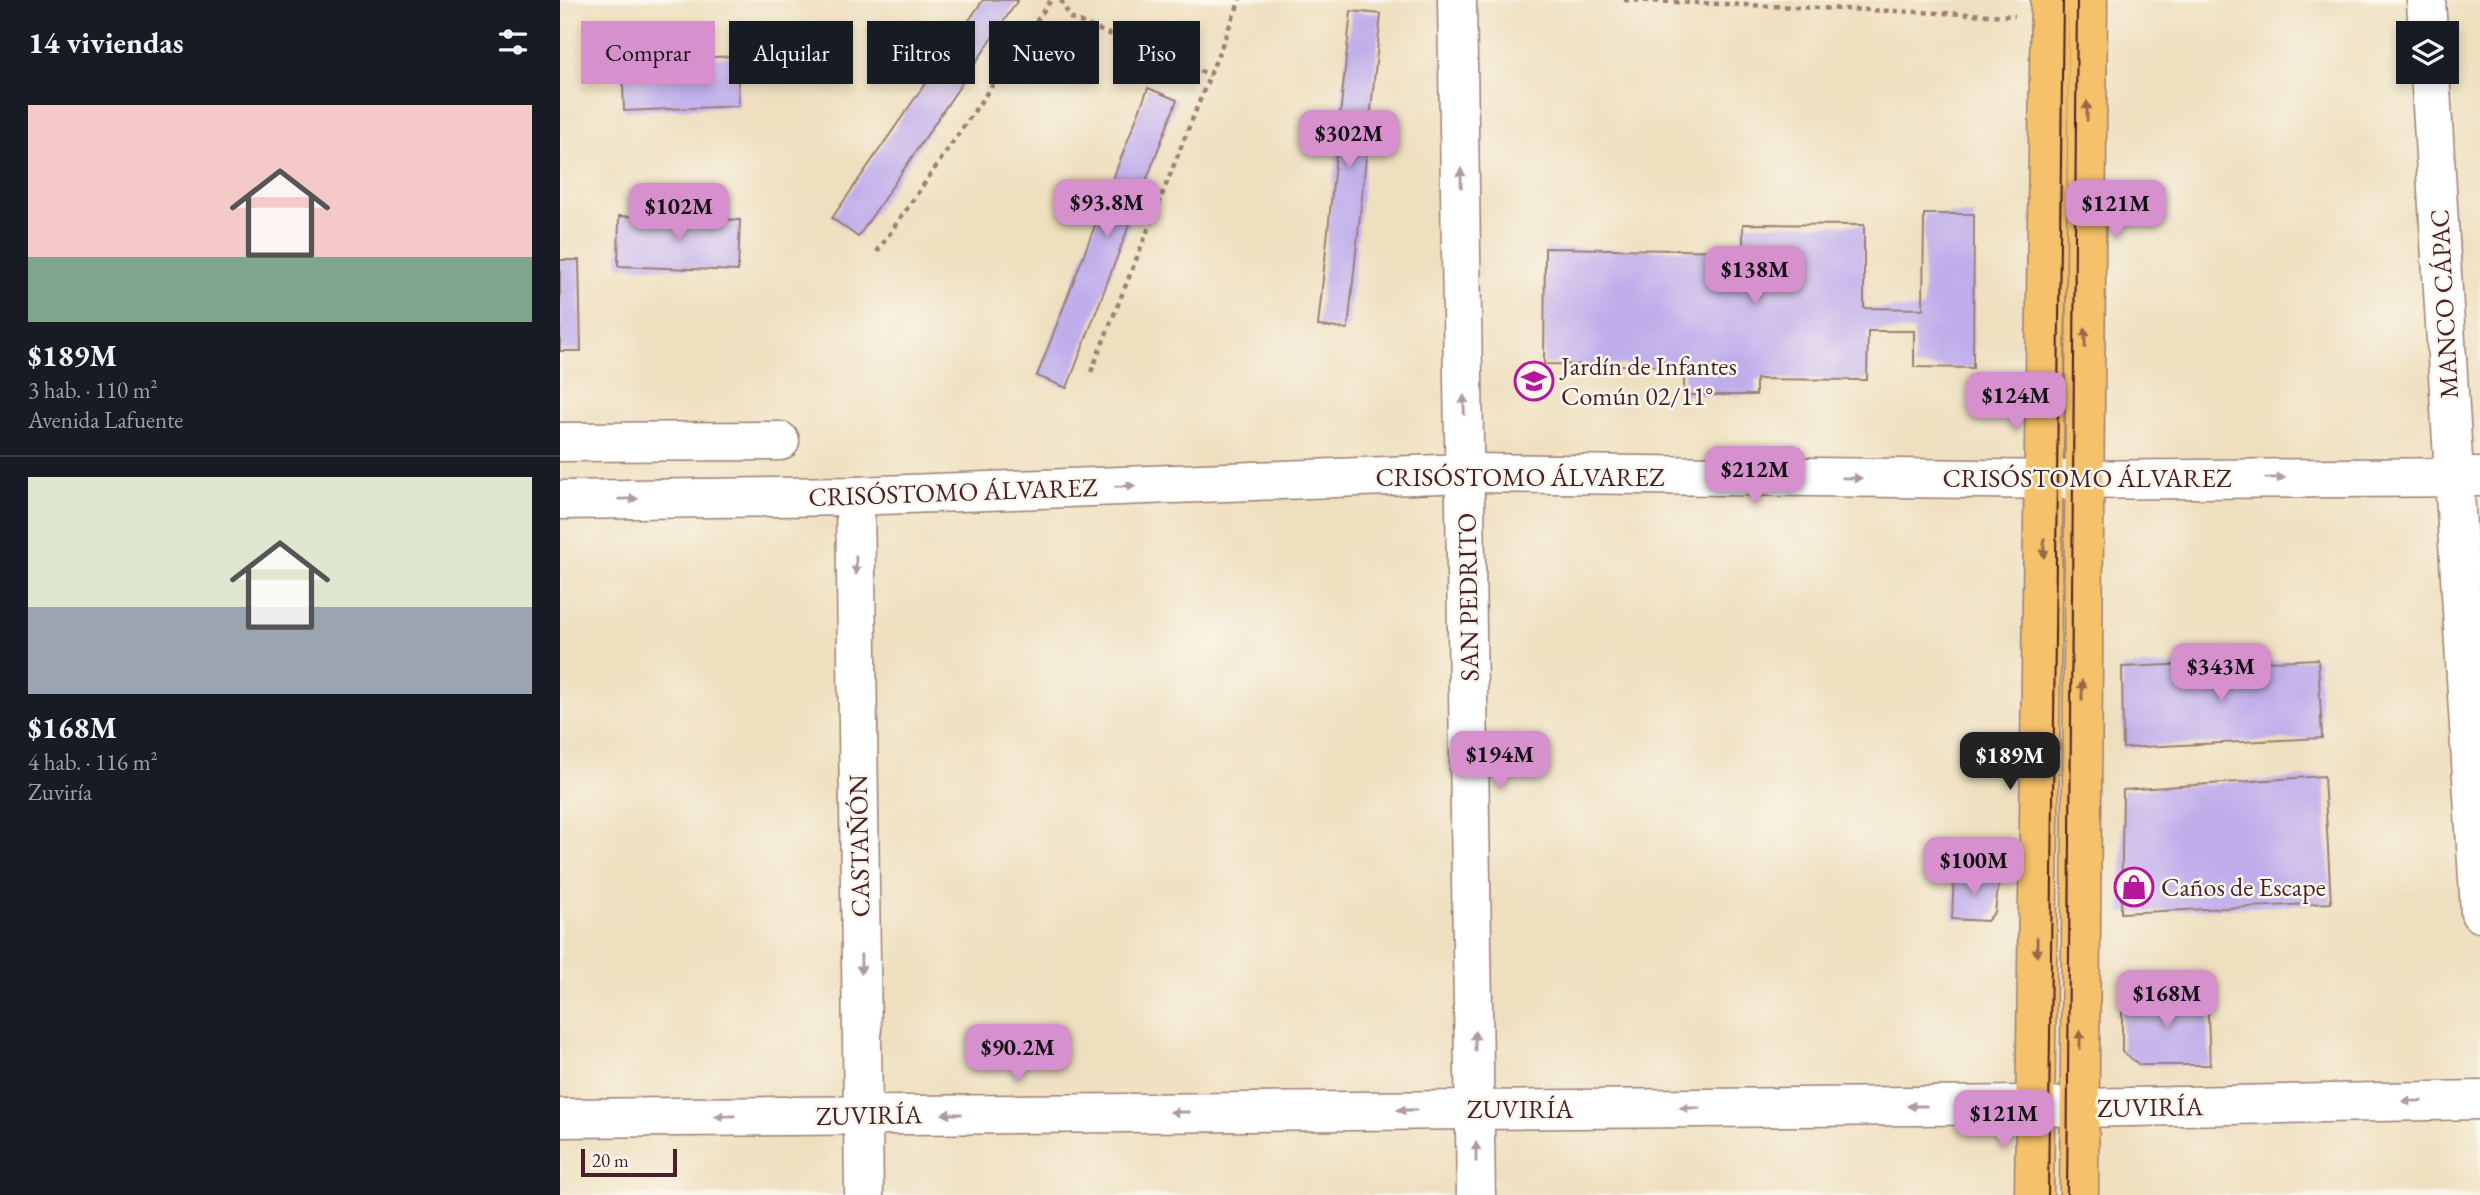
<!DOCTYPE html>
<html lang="es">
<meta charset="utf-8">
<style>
body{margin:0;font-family:"EB Garamond",serif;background:#20242c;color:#f1f3f6;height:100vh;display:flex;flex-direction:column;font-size:26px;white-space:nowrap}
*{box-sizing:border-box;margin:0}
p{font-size:23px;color:#9ea1a6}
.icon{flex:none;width:38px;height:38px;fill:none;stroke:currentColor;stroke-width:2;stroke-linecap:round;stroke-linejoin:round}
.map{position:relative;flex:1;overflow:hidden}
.side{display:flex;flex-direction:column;background:#171b24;width:560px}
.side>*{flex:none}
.banner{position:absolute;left:21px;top:21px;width:665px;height:63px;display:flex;gap:14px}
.tools{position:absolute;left:1836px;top:21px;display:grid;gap:14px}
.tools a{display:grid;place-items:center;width:63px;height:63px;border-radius:0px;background:#171b24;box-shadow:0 4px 10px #0003;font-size:35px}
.scale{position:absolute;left:21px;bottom:18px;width:96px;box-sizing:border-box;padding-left:7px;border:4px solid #4a1f2b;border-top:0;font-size:19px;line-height:24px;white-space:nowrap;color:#4a1f2b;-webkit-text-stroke:5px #fbf7ec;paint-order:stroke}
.price{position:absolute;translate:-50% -60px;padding:0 16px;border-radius:14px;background:#d690ce;color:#111;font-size:23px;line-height:46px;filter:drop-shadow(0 2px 4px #0008)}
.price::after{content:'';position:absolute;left:50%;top:42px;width:21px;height:16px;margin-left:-10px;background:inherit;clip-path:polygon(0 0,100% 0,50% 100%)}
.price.active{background:#222;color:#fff}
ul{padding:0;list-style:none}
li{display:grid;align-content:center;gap:14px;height:371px;padding:0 28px}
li+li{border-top:2px solid #363941}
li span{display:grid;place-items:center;height:217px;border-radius:0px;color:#555}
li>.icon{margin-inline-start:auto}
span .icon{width:126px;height:126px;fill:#fffc;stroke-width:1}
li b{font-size:30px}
h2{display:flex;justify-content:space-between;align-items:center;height:84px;padding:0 28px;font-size:30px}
.pill{padding:0 24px;border-radius:0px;background:#171b24;box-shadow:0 4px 10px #0003;font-size:24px;line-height:63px}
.pill.active{background:#d690ce;color:#111}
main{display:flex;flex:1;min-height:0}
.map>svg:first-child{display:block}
.building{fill:#c0aeeb}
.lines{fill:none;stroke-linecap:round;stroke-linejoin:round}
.minor-casing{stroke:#9c7f74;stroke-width:41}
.major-casing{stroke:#9c7f74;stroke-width:41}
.path{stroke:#9c7f74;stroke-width:4.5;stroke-dasharray:5 5;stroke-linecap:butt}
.minor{stroke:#fff;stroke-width:38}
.major{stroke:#f5c16b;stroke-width:38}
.tram{stroke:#4a1f2b;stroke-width:2}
.oneway{fill:#976848}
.oneway2{fill:#ae9aa0}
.labels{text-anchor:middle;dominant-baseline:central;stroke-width:5;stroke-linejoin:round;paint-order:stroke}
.street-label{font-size:26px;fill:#4a1f2b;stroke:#fbf7ec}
.poi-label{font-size:26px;fill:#4a1f2b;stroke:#fbf7ec;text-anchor:start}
</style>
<main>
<section class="side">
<h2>14 viviendas<svg class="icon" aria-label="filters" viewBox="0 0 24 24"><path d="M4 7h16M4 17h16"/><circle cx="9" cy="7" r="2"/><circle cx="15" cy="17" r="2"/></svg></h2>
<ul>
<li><span style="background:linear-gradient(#f6c9c9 70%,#7fa58c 0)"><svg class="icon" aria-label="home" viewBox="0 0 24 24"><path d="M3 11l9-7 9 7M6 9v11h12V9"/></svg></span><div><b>$189M</b><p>3 hab. · 110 m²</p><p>Avenida Lafuente</p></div></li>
<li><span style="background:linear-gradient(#dfe7d0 60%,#9aa5b1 0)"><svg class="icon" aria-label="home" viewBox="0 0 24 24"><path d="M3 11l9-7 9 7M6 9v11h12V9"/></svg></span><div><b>$168M</b><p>4 hab. · 116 m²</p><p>Zuviría</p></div></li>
</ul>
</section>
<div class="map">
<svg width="1920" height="1195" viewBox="0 0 1920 1195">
<rect width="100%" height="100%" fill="#fbf7ec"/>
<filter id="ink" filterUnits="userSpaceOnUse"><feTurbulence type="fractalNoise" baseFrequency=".0143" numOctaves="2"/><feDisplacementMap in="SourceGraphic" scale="14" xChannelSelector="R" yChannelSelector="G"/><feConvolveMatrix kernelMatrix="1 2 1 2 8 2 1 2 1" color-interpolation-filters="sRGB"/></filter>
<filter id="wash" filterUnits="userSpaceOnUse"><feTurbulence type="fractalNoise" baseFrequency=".00686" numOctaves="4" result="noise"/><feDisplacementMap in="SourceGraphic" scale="28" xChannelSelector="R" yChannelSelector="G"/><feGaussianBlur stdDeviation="1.57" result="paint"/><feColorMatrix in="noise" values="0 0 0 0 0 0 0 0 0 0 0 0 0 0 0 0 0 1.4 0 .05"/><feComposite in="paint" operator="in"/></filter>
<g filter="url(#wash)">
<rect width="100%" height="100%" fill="#eedfbe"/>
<g id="blocks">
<g class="building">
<path d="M 423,0 L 458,0 L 298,237 L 272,218 Z"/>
<path d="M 791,11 L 821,14 L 788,329 L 758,326 Z"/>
<path d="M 177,56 L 179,106 L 64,111 L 62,61 Z"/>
<path d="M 588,88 L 617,100 L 507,388 L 477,376 Z"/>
<path d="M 1364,214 L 1414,214 L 1413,368 L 1354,367 L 1354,331 L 1308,331 L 1307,380 L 1196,379 L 1196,395 L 1124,395 L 1124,366 L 984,364 L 985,248 L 1183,251 L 1183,224 L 1304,225 L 1304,308 L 1363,309 Z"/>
<path d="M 59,216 L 180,220 L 178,271 L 58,266 Z"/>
<path d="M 0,260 L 19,260 L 21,351 L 0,351 Z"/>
<path d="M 1758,659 L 1762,738 L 1563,748 L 1562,667 Z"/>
<path d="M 1764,776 L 1771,903 L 1561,913 L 1563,790 Z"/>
<path d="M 1394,874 L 1432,875 L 1439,881 L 1435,912 L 1427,921 L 1392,919 Z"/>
<path d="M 1647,990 L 1650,1065 L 1580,1065 L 1562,1052 L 1562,1000 Z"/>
</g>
</g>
</g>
<g filter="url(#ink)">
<use href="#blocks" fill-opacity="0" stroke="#9c7f74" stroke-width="2"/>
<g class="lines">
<defs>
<g id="minor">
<path d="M 897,0 L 916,1195"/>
<path d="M 1866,0 L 1868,33"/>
<path d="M 1870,72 L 1920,913"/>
<path d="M 0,442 L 220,441"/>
<path d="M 295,496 L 304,1195"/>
<path d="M 0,500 L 295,496 L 906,473 L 1496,480 L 1920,477"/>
<path d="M 0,1118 L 1475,1105 L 1519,1108 L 1920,1100"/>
</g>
<g id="major">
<path d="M 1474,1195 L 1490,0"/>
<path d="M 1519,1195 L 1528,0"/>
</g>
</defs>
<use href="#minor" class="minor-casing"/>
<use href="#major" class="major-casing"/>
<g class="path">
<path d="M 501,0 L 510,18 L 650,75"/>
<path d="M 1064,0 L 1455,16"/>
<path d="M 317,252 L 491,0"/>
<path d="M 531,372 L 680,0"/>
</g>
<use href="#minor" class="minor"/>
<use href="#major" class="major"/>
<g class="tram">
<path d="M 1488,1195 L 1503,0"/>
<path d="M 1507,1195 L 1517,0"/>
</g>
</g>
<defs><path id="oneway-solid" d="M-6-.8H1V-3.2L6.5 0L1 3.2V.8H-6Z" transform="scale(1.75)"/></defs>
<g class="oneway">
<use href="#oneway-solid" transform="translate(1527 111) rotate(-90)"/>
<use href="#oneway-solid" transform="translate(1525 338) rotate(-90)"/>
<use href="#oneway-solid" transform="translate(1484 548) rotate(91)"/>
<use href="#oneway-solid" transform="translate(1522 690) rotate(-90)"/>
<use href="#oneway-solid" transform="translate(1477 947) rotate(91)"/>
<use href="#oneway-solid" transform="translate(1520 1040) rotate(-90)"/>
</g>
<g class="oneway2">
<use href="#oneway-solid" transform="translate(901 178) rotate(-91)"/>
<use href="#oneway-solid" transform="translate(904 405) rotate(-91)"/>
<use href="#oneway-solid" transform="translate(1292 478) rotate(1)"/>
<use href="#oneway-solid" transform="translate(1715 478) rotate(-1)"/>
<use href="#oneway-solid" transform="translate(565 486) rotate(-2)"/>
<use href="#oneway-solid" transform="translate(68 499) rotate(-1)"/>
<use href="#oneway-solid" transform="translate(296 565) rotate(89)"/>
<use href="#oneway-solid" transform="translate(301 964) rotate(89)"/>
<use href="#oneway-solid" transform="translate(915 1041) rotate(-91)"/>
<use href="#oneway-solid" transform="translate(1852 1101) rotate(179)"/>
<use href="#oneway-solid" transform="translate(1357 1106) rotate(180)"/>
<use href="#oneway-solid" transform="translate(1130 1108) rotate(180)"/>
<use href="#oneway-solid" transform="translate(847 1110) rotate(180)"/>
<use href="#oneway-solid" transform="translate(620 1112) rotate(180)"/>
<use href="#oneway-solid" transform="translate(392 1114) rotate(180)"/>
<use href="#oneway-solid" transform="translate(165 1116) rotate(179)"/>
<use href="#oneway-solid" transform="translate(916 1152) rotate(-90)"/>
</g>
</g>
<defs>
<symbol id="school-ring" viewBox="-11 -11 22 22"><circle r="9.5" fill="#fbf7ec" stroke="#b5179e" stroke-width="1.5"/><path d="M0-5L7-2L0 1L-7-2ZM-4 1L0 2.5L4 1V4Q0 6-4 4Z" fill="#b5179e"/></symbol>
<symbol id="shop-ring" viewBox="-11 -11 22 22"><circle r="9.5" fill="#fbf7ec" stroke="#b5179e" stroke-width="1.5"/><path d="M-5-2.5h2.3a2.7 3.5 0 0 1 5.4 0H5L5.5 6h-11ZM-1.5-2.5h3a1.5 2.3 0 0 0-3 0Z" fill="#b5179e"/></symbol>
</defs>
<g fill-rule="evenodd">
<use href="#school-ring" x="952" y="359" width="44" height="44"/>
<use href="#shop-ring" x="1552" y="865" width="44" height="44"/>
</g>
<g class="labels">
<g class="street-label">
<text transform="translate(1884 304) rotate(-93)">MANCO CÁPAC</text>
<text x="960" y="477">CRISÓSTOMO ÁLVAREZ</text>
<text x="1527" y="478">CRISÓSTOMO ÁLVAREZ</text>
<text transform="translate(393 492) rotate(-2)">CRISÓSTOMO ÁLVAREZ</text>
<text transform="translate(908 597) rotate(-91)">SAN PEDRITO</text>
<text transform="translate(299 846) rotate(-91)">CASTAÑÓN</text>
<text transform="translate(1590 1107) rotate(-1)">ZUVIRÍA</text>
<text x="960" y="1109">ZUVIRÍA</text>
<text transform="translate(309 1115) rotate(-1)">ZUVIRÍA</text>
</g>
<g class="poi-label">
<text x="1001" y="366">Jardín de Infantes<tspan x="1001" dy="30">Común 02/11°</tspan></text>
<text x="1601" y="887">Caños de Escape</text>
</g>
</g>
</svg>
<div class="tools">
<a><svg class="icon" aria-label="layers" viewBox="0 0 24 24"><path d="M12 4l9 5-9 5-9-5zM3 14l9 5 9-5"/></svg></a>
</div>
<div class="scale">20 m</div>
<b class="price" style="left:789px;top:170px">$302M</b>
<b class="price" style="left:547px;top:239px">$93.8M</b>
<b class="price" style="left:1556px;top:240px">$121M</b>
<b class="price" style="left:119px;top:243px">$102M</b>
<b class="price" style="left:1195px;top:306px">$138M</b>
<b class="price" style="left:1456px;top:432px">$124M</b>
<b class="price" style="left:1195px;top:506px">$212M</b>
<b class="price" style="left:1661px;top:703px">$343M</b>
<b class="price" style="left:940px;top:791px">$194M</b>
<b class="price active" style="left:1450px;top:792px">$189M</b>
<b class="price" style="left:1414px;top:897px">$100M</b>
<b class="price" style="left:1607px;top:1030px">$168M</b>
<b class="price" style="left:458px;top:1084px">$90.2M</b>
<b class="price" style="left:1444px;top:1150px">$121M</b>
<div class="banner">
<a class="pill active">Comprar</a>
<a class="pill">Alquilar</a>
<a class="pill">Filtros</a>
<a class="pill">Nuevo</a>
<a class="pill">Piso</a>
</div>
</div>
</main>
